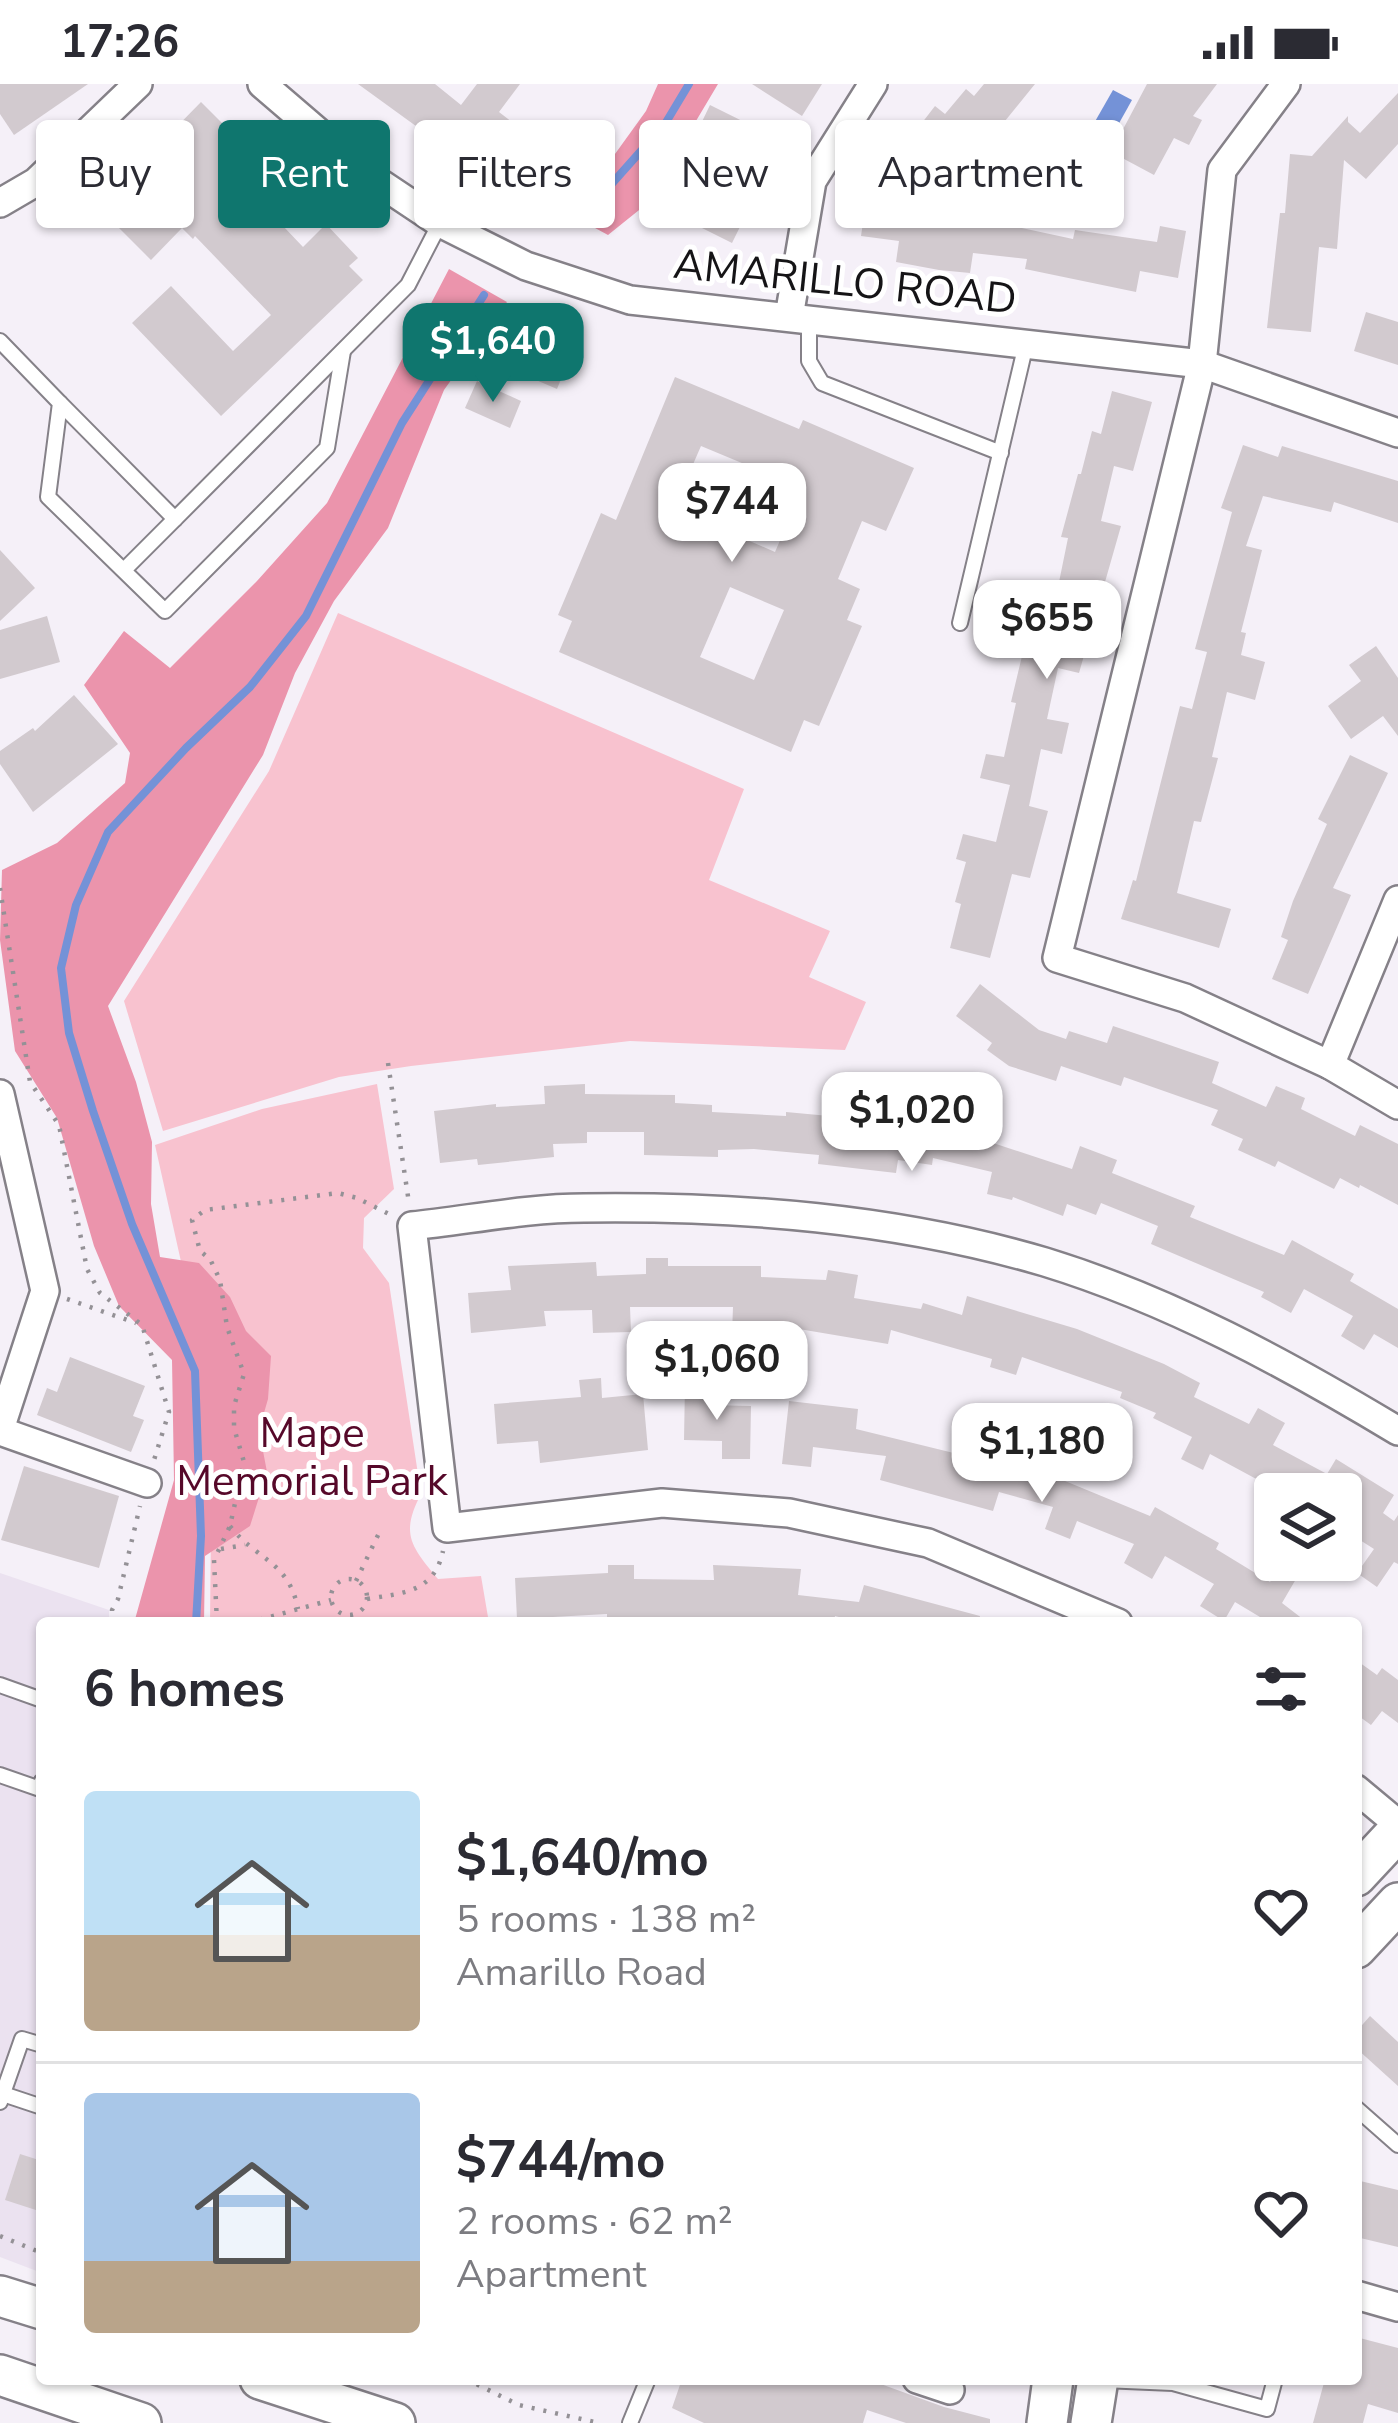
<!DOCTYPE html>
<meta charset="utf-8">
<style>
body{margin:0;font-family:"Nunito Sans",sans-serif;background:#f7f7f7;color:#2b2b33;height:100vh;display:flex;flex-direction:column;font-size:45px;white-space:nowrap}
*{box-sizing:border-box;margin:0}
p{font-size:39px;color:#7c7c81}
.icon{flex:none;width:66px;height:66px;fill:none;stroke:currentColor;stroke-width:2;stroke-linecap:round;stroke-linejoin:round}
.map{position:relative;flex:1;overflow:hidden}
.panel{position:absolute;left:36px;top:1533px;width:1326px;height:768px;display:flex;flex-direction:column;background:#fff;border-radius:12px;box-shadow:0 3px 9px #0004}
.panel>*{flex:none}
.guide{position:absolute;left:36px;top:36px;width:1326px;height:108px;display:flex;gap:24px}
.controls{position:absolute;left:1254px;top:1389px;display:grid;gap:24px}
.controls a{display:grid;place-items:center;width:108px;height:108px;border-radius:12px;background:#fff;box-shadow:0 3px 9px #0004;font-size:60px}
.price{position:absolute;translate:-50% -102px;padding:0 27px;border-radius:24px;background:#fff;color:#222;font-size:39px;line-height:78px;filter:drop-shadow(0 3px 6px #0008)}
.price::after{content:'';position:absolute;left:50%;top:72px;width:36px;height:27px;margin-left:-18px;background:inherit;clip-path:polygon(0 0,100% 0,50% 100%)}
.price.current{background:#0f766e;color:#fff}
ul{padding:0;list-style:none}
li{display:flex;align-items:center;gap:36px;height:300px;padding:0 48px}
li+li{border-top:3px solid #e1e1e2}
li span{display:grid;place-items:center;flex:none;width:336px;height:240px;border-radius:12px;color:#555}
li>.icon{margin-inline-start:auto}
span .icon{width:144px;height:144px;fill:#fffc;stroke-width:1}
li b{font-size:51px}
h2{display:flex;justify-content:space-between;align-items:center;height:144px;padding:0 48px;font-size:51px}
.tag{padding:0 42px;border-radius:12px;background:#fff;box-shadow:0 3px 9px #0004;font-size:42px;line-height:108px}
.tag.current{background:#0f766e;color:#fff}
.status{display:flex;justify-content:space-between;align-items:center;height:84px;padding:0 60px;background:#fff;direction:ltr}
.status svg{height:33px;fill:currentColor}
.map>svg:first-child{display:block}
.built{fill:#ebe2f0}
.green{fill:#f8c2cf}
.forest{fill:#eb94ac}
.water{fill:#7492d7}
.lines{fill:none;stroke-linecap:round;stroke-linejoin:round}
.stream{stroke:#7492d7;stroke-width:8}
.building{fill:#d2cacf;fill-rule:evenodd}
.lane-casing{stroke:#858188;stroke-width:18}
.street-casing{stroke:#858188;stroke-width:32}
.secondary-casing{stroke:#858188;stroke-width:44}
.path{stroke:#949196;stroke-width:4.5;stroke-dasharray:3 9;stroke-linecap:butt}
.lane{stroke:#fff;stroke-width:14}
.street{stroke:#fff;stroke-width:27}
.secondary{stroke:#fff;stroke-width:39}
.labels{text-anchor:middle;dominant-baseline:central;stroke-width:10;stroke-linejoin:round;paint-order:stroke}
.street-label{font-size:42px;fill:#151416;stroke:#fff}
.park-label{font-size:42px;fill:#560829;stroke:#fff}
</style>
<div class="status"><b>17:26</b><svg viewBox="0 0 49 12"><path d="M0 12V9h3v3zM5 12V6h3v6zM10 12V3h3v9zM15 12V0h3v12zM26 1h20v11H26zM47 4h2v5h-2z"/></svg></div>
<div class="map">
<svg width="1398" height="2339" viewBox="0 0 1398 2339">
<rect width="100%" height="100%" fill="#f5f0f8"/>
<path class="built" d="M 0,1489 L 109,1526 L 109,1539 L 42,1539 L 42,2189 L 0,2173 Z"/>
<g class="green">
<path d="M 338,529 L 744,705 L 709,796 L 830,847 L 809,893 L 866,918 L 845,966 L 630,957 L 411,982 L 339,993 L 163,1047 L 124,917 L 269,687 Z"/>
<path d="M 377,1000 L 394,1105 L 364,1134 L 363,1164 L 389,1199 L 421,1410 C 400,1450 411,1462 438,1495 L 481,1492 L 489,1539 L 210,1539 L 211,1442 L 186,1200 L 155,1061 L 262,1025 Z"/>
</g>
<g class="forest">
<path d="M 658,0 L 718,0 L 668,84 L 659,110 L 608,151 L 571,131 L 646,27 Z"/>
<path d="M 449,185 L 507,218 L 444,306 L 388,444 L 334,517 L 295,589 L 263,671 L 108,922 L 136,998 L 152,1058 L 151,1120 L 160,1173 L 199,1179 L 230,1213 L 246,1247 L 271,1272 L 268,1315 L 259,1346 L 267,1388 L 250,1442 L 205,1472 L 204,1539 L 134,1539 L 174,1396 L 172,1276 L 119,1222 L 94,1162 L 57,1034 L 15,967 L 0,856 L 2,786 L 57,759 L 125,699 L 130,669 L 84,601 L 124,547 L 170,584 L 257,497 L 327,419 Z"/>
</g>
<path class="water" d="M 1113,6 L 1132,16 L 1108,59 L 1089,48 Z"/>
<g class="lines">
<g class="stream">
<path d="M 583,132 L 665,40 L 689,0"/>
<path d="M 196,1539 L 201,1452 L 195,1287 L 132,1140 L 93,1027 L 69,949 L 61,884 L 76,821 L 108,748 L 186,664 L 250,603 L 306,532 L 402,339 L 484,211"/>
</g>
</g>
<g class="building">
<path d="M 0,0 L 88,0 L 14,51 L 0,30 Z"/>
<path d="M 358,0 L 435,0 L 461,21 L 477,0 L 520,0 L 499,28 L 538,58 L 544,50 L 589,82 L 579,95 L 586,101 L 569,125 L 541,106 L 532,119 L 507,101 L 512,94 L 469,62 L 460,74 Z"/>
<path d="M 752,0 L 822,0 L 802,32 Z"/>
<path d="M 984,0 L 1035,0 L 1005,37 L 1012,43 L 988,72 L 968,56 L 954,73 L 918,44 L 935,22 L 945,30 L 966,5 L 974,12 Z"/>
<path d="M 1147,0 L 1217,0 L 1193,32 L 1202,36 L 1189,61 L 1174,54 L 1154,91 L 1111,68 Z"/>
<path d="M 1398,9 L 1398,60 L 1366,95 L 1344,76 L 1337,165 L 1319,163 L 1311,248 L 1267,244 L 1280,129 L 1285,129 L 1290,70 L 1312,72 L 1348,32 L 1348,38 L 1360,49 Z"/>
<path d="M 201,18 L 265,82 L 245,102 L 303,163 L 326,140 L 358,174 L 349,182 L 363,196 L 221,332 L 132,239 L 171,202 L 233,267 L 271,231 L 195,152 L 193,155 L 182,144 L 151,176 L 98,123 Z"/>
<path d="M 710,21 L 799,65 L 786,92 L 769,84 L 732,159 L 688,137 L 725,61 L 697,48 Z"/>
<path d="M 991,112 L 1015,114 L 1012,142 L 1073,155 L 1075,146 L 1157,158 L 1160,142 L 1186,147 L 1178,194 L 1140,187 L 1136,208 L 1025,185 L 1027,175 L 973,169 L 970,189 L 939,186 L 896,178 L 899,157 L 861,152 L 866,118 L 989,134 Z"/>
<path d="M 1366,228 L 1398,238 L 1398,281 L 1354,267 Z"/>
<path d="M 548,247 L 576,258 L 557,305 L 529,293 Z"/>
<path d="M 675,293 L 799,345 L 803,336 L 914,384 L 886,447 L 862,437 L 838,495 L 860,505 L 847,536 L 862,542 L 819,642 L 804,636 L 791,668 L 559,568 L 572,537 L 558,531 L 601,429 L 616,436 ZM 701,362 L 778,394 L 776,399 L 800,410 L 775,468 L 674,424 ZM 730,503 L 784,526 L 754,596 L 700,573 Z"/>
<path d="M 477,297 L 521,317 L 510,344 L 465,324 Z"/>
<path d="M 1112,307 L 1152,318 L 1133,387 L 1114,382 L 1101,437 L 1121,442 L 1079,589 L 1058,584 L 1047,635 L 1069,639 L 1062,670 L 1041,665 L 1029,722 L 1048,727 L 1030,794 L 1012,790 L 990,874 L 950,864 L 961,820 L 955,818 L 966,778 L 956,775 L 963,750 L 996,758 L 1010,701 L 980,694 L 986,670 L 1004,673 L 1016,619 L 1011,618 L 1028,547 L 1048,552 L 1068,454 L 1061,453 L 1078,390 L 1081,390 L 1092,347 L 1101,350 Z"/>
<path d="M 1243,361 L 1278,373 L 1282,362 L 1398,397 L 1398,439 L 1334,418 L 1331,428 L 1263,412 L 1246,462 L 1262,466 L 1241,548 L 1246,549 L 1241,571 L 1265,578 L 1255,616 L 1227,608 L 1212,673 L 1218,674 L 1201,738 L 1194,737 L 1177,809 L 1231,825 L 1219,864 L 1121,835 L 1133,796 L 1136,797 L 1180,622 L 1192,625 L 1207,568 L 1195,565 L 1232,428 L 1221,424 Z"/>
<path d="M 0,466 L 35,504 L 0,537 Z"/>
<path d="M 47,532 L 60,578 L 0,595 L 0,546 Z"/>
<path d="M 1376,562 L 1398,594 L 1398,652 L 1383,632 L 1351,655 L 1328,622 L 1361,597 L 1349,581 Z"/>
<path d="M 74,611 L 118,660 L 33,728 L 0,680 L 0,667 L 33,644 L 35,647 Z"/>
<path d="M 1350,671 L 1388,689 L 1333,804 L 1351,811 L 1308,910 L 1272,895 L 1288,856 L 1281,853 L 1293,817 L 1327,740 L 1318,735 Z"/>
<path d="M 980,900 L 1039,946 L 1066,955 L 1069,947 L 1107,959 L 1113,942 L 1158,957 L 1219,978 L 1212,999 L 1266,1023 L 1276,1002 L 1305,1014 L 1301,1025 L 1355,1052 L 1360,1041 L 1398,1060 L 1398,1121 L 1360,1101 L 1359,1104 L 1340,1094 L 1334,1105 L 1278,1077 L 1275,1083 L 1238,1066 L 1243,1055 L 1211,1041 L 1218,1026 L 1124,993 L 1121,1002 L 1061,982 L 1056,997 L 1009,982 L 987,966 L 992,959 L 956,932 Z"/>
<path d="M 585,1000 L 585,1010 L 675,1011 L 675,1019 L 712,1021 L 712,1028 L 786,1032 L 786,1028 L 883,1037 L 886,1016 L 964,1028 L 968,1012 L 999,1019 L 990,1058 L 1072,1085 L 1080,1062 L 1117,1076 L 1112,1089 L 1195,1122 L 1190,1133 L 1284,1171 L 1292,1156 L 1354,1190 L 1350,1197 L 1398,1225 L 1398,1264 L 1374,1250 L 1364,1266 L 1341,1252 L 1353,1232 L 1304,1205 L 1291,1229 L 1261,1213 L 1264,1208 L 1151,1160 L 1158,1142 L 1101,1119 L 1096,1131 L 1067,1120 L 1063,1132 L 1013,1113 L 1012,1116 L 987,1110 L 992,1088 L 933,1074 L 932,1081 L 898,1076 L 896,1089 L 818,1080 L 819,1071 L 754,1065 L 718,1066 L 718,1073 L 644,1071 L 644,1048 L 587,1048 L 587,1059 L 553,1060 L 554,1073 L 478,1081 L 477,1075 L 440,1079 L 434,1027 L 496,1020 L 496,1023 L 545,1020 L 544,1002 Z"/>
<path d="M 646,1174 L 668,1174 L 668,1182 L 761,1182 L 761,1193 L 826,1196 L 828,1186 L 858,1191 L 854,1214 L 921,1225 L 923,1219 L 962,1231 L 967,1212 L 1077,1245 L 1164,1280 L 1200,1299 L 1194,1313 L 1249,1340 L 1258,1324 L 1285,1339 L 1273,1361 L 1327,1390 L 1336,1375 L 1394,1411 L 1383,1429 L 1394,1437 L 1398,1431 L 1398,1480 L 1394,1478 L 1377,1503 L 1357,1489 L 1374,1465 L 1341,1444 L 1341,1410 L 1284,1410 L 1210,1370 L 1203,1386 L 1181,1375 L 1192,1353 L 1153,1334 L 1156,1329 L 1120,1314 L 1122,1308 L 1022,1273 L 1016,1291 L 990,1283 L 992,1275 L 891,1246 L 888,1260 L 793,1244 L 792,1252 L 732,1250 L 733,1223 L 630,1223 L 631,1248 L 593,1249 L 592,1226 L 544,1227 L 546,1242 L 471,1249 L 468,1209 L 511,1206 L 508,1182 L 596,1178 L 597,1192 L 646,1190 Z"/>
<path d="M 70,1273 L 145,1302 L 133,1332 L 144,1336 L 131,1368 L 37,1331 L 47,1304 L 57,1308 Z"/>
<path d="M 601,1294 L 602,1314 L 643,1310 L 648,1366 L 540,1379 L 538,1357 L 497,1360 L 494,1320 L 581,1313 L 579,1296 Z"/>
<path d="M 685,1300 L 707,1300 L 707,1321 L 751,1322 L 750,1375 L 722,1375 L 722,1357 L 684,1356 Z"/>
<path d="M 789,1317 L 858,1325 L 856,1345 L 974,1374 L 979,1359 L 1050,1380 L 1048,1390 L 1150,1432 L 1155,1423 L 1219,1459 L 1216,1465 L 1270,1498 L 1279,1484 L 1296,1495 L 1282,1519 L 1308,1539 L 1270,1539 L 1235,1518 L 1224,1537 L 1200,1522 L 1214,1500 L 1165,1472 L 1152,1495 L 1124,1479 L 1134,1460 L 1077,1437 L 1070,1455 L 1045,1445 L 1053,1423 L 999,1408 L 993,1427 L 880,1396 L 886,1372 L 813,1363 L 811,1383 L 782,1380 Z"/>
<path d="M 24,1382 L 119,1412 L 99,1484 L 1,1456 Z"/>
<path d="M 608,1481 L 634,1481 L 634,1495 L 714,1496 L 713,1481 L 801,1485 L 798,1511 L 859,1518 L 864,1501 L 980,1532 L 979,1539 L 862,1539 L 835,1532 L 834,1539 L 629,1539 L 629,1534 L 607,1534 L 607,1530 L 517,1535 L 515,1494 L 608,1489 Z"/>
<path d="M 1356,1576 L 1377,1591 L 1382,1584 L 1398,1596 L 1398,1639 L 1382,1627 L 1371,1641 L 1356,1630 Z"/>
<path d="M 1370,1932 L 1398,1958 L 1398,2002 L 1356,1964 L 1356,1948 Z"/>
<path d="M 20,2070 L 42,2077 L 42,2128 L 5,2116 Z"/>
<path d="M 1356,2096 L 1398,2106 L 1398,2163 L 1356,2153 Z"/>
<path d="M 1356,2253 L 1398,2264 L 1398,2329 L 1368,2320 L 1363,2339 L 1313,2339 L 1325,2295 L 1356,2295 Z"/>
<path d="M 682,2295 L 867,2295 L 944,2323 L 990,2335 L 990,2339 L 906,2339 L 867,2326 L 863,2339 L 704,2339 L 672,2324 Z"/>
</g>
<g class="lines">
<defs>
<g id="lane">
<path d="M 809,236 L 809,277 L 822,299 L 1001,369"/>
<path d="M 0,257 L 60,319 L 48,413 L 165,527 L 327,364 L 343,267"/>
<path d="M 60,319 L 175,435 L 408,201 L 440,139"/>
<path d="M 124,486 L 175,435"/>
<path d="M 960,539 L 1026,260"/>
<path d="M 0,1601 L 42,1616"/>
<path d="M 0,1691 L 40,1705 L 42,1697"/>
<path d="M 3,2010 L 42,2023"/>
<path d="M 0,2018 L 22,1955 L 42,1961"/>
<path d="M 1356,2024 L 1398,2061"/>
<path d="M 1103,2296 L 1173,2299 L 1267,2325 L 1275,2295"/>
<path d="M 630,2339 L 648,2295"/>
</g>
<g id="street">
<path d="M 262,0 L 368,91 L 440,139 L 526,182 L 630,216 L 1202,280 L 1398,349"/>
<path d="M 1286,0 L 1222,86 L 1202,280 L 1057,874 L 1185,914 L 1330,981 L 1398,1021"/>
<path d="M 0,119 L 36,98 L 138,0"/>
<path d="M 789,233 L 812,97 L 873,0"/>
<path d="M 1330,981 L 1398,816"/>
<path d="M 0,1010 L 45,1207 L 0,1345"/>
<path d="M 0,1347 L 147,1399"/>
<path d="M 1118,1539 L 928,1459 L 789,1429 L 662,1419 L 447,1444 L 412,1142 C 469,1136 527,1124 584,1124 C 739,1122 896,1134 1045,1178 C 1169,1216 1287,1280 1398,1347"/>
<path d="M 1356,1705 L 1398,1740"/>
<path d="M 1356,2211 L 1398,2223"/>
<path d="M 917,2295 L 950,2306"/>
</g>
<g id="secondary">
<path d="M 1356,1792 L 1398,1747"/>
<path d="M 1356,1864 L 1398,1819"/>
<path d="M 0,2212 L 42,2225"/>
<path d="M 0,2291 L 141,2339"/>
<path d="M 260,2295 L 395,2339"/>
<path d="M 1047,2339 L 1053,2295"/>
<path d="M 1091,2339 L 1098,2295"/>
</g>
</defs>
<use href="#lane" class="lane-casing"/>
<use href="#street" class="street-casing"/>
<use href="#secondary" class="secondary-casing"/>
<g class="path">
<path d="M 0,804 L 30,998 L 59,1041 L 87,1185 L 100,1209 L 142,1241 L 169,1328 L 154,1376"/>
<path d="M 388,979 L 409,1119"/>
<path d="M 67,1215 L 136,1239"/>
<path d="M 230,1442 C 256,1476 289,1477 298,1525"/>
<path d="M 221,1465 L 245,1461"/>
<circle cx="349" cy="1513" r="18"/>
<path d="M 356,1497 L 380,1447"/>
<path d="M 367,1515 C 402,1509 434,1509 443,1467"/>
<path d="M 112,1539 L 112,1526 L 118,1515 L 140,1422"/>
<path d="M 217,1539 L 214,1476 L 230,1442 L 244,1378 L 234,1344 L 234,1322 L 244,1290 L 227,1243 L 220,1196 L 210,1175 L 200,1167 L 192,1136 L 205,1126 L 338,1109 L 357,1114 L 391,1131"/>
<path d="M 248,1539 L 331,1516"/>
<path d="M 0,2152 L 42,2169"/>
<path d="M 466,2295 L 519,2321 L 599,2339"/>
</g>
<use href="#lane" class="lane"/>
<use href="#street" class="street"/>
<use href="#secondary" class="secondary"/>
</g>
<g class="labels">
<g class="street-label">
<text transform="translate(845 198) rotate(6)">AMARILLO ROAD</text>
</g>
<g class="park-label">
<text x="312" y="1349">Mape<tspan x="312" dy="48">Memorial Park</tspan></text>
</g>
</g>
</svg>
<div class="controls">
<a><svg class="icon" aria-label="layers" viewBox="0 0 24 24"><path d="M12 4l9 5-9 5-9-5zM3 14l9 5 9-5"/></svg></a>
</div>
<b class="price current" style="left:493px;top:321px">$1,640</b>
<b class="price" style="left:732px;top:481px">$744</b>
<b class="price" style="left:1047px;top:598px">$655</b>
<b class="price" style="left:912px;top:1090px">$1,020</b>
<b class="price" style="left:717px;top:1339px">$1,060</b>
<b class="price" style="left:1042px;top:1421px">$1,180</b>
<div class="guide">
<a class="tag">Buy</a>
<a class="tag current">Rent</a>
<a class="tag">Filters</a>
<a class="tag">New</a>
<a class="tag">Apartment</a>
</div>
<section class="panel">
<h2>6 homes<svg class="icon" aria-label="filters" viewBox="0 0 24 24"><path d="M4 7h16M4 17h16"/><circle cx="9" cy="7" r="2"/><circle cx="15" cy="17" r="2"/></svg></h2>
<ul>
<li><span style="background:linear-gradient(#bfe0f5 60%,#b9a48a 0)"><svg class="icon" aria-label="home" viewBox="0 0 24 24"><path d="M3 11l9-7 9 7M6 9v11h12V9"/></svg></span><div><b>$1,640/mo</b><p>5 rooms · 138 m²</p><p>Amarillo Road</p></div><svg class="icon" aria-label="heart" viewBox="0 0 24 24"><path d="M12 20l-8-8c-3-5 5-10 8-4 3-6 11-1 8 4z"/></svg></li>
<li><span style="background:linear-gradient(#a9c7e8 70%,#b9a48a 0)"><svg class="icon" aria-label="home" viewBox="0 0 24 24"><path d="M3 11l9-7 9 7M6 9v11h12V9"/></svg></span><div><b>$744/mo</b><p>2 rooms · 62 m²</p><p>Apartment</p></div><svg class="icon" aria-label="heart" viewBox="0 0 24 24"><path d="M12 20l-8-8c-3-5 5-10 8-4 3-6 11-1 8 4z"/></svg></li>
</ul>
</section>
</div>
